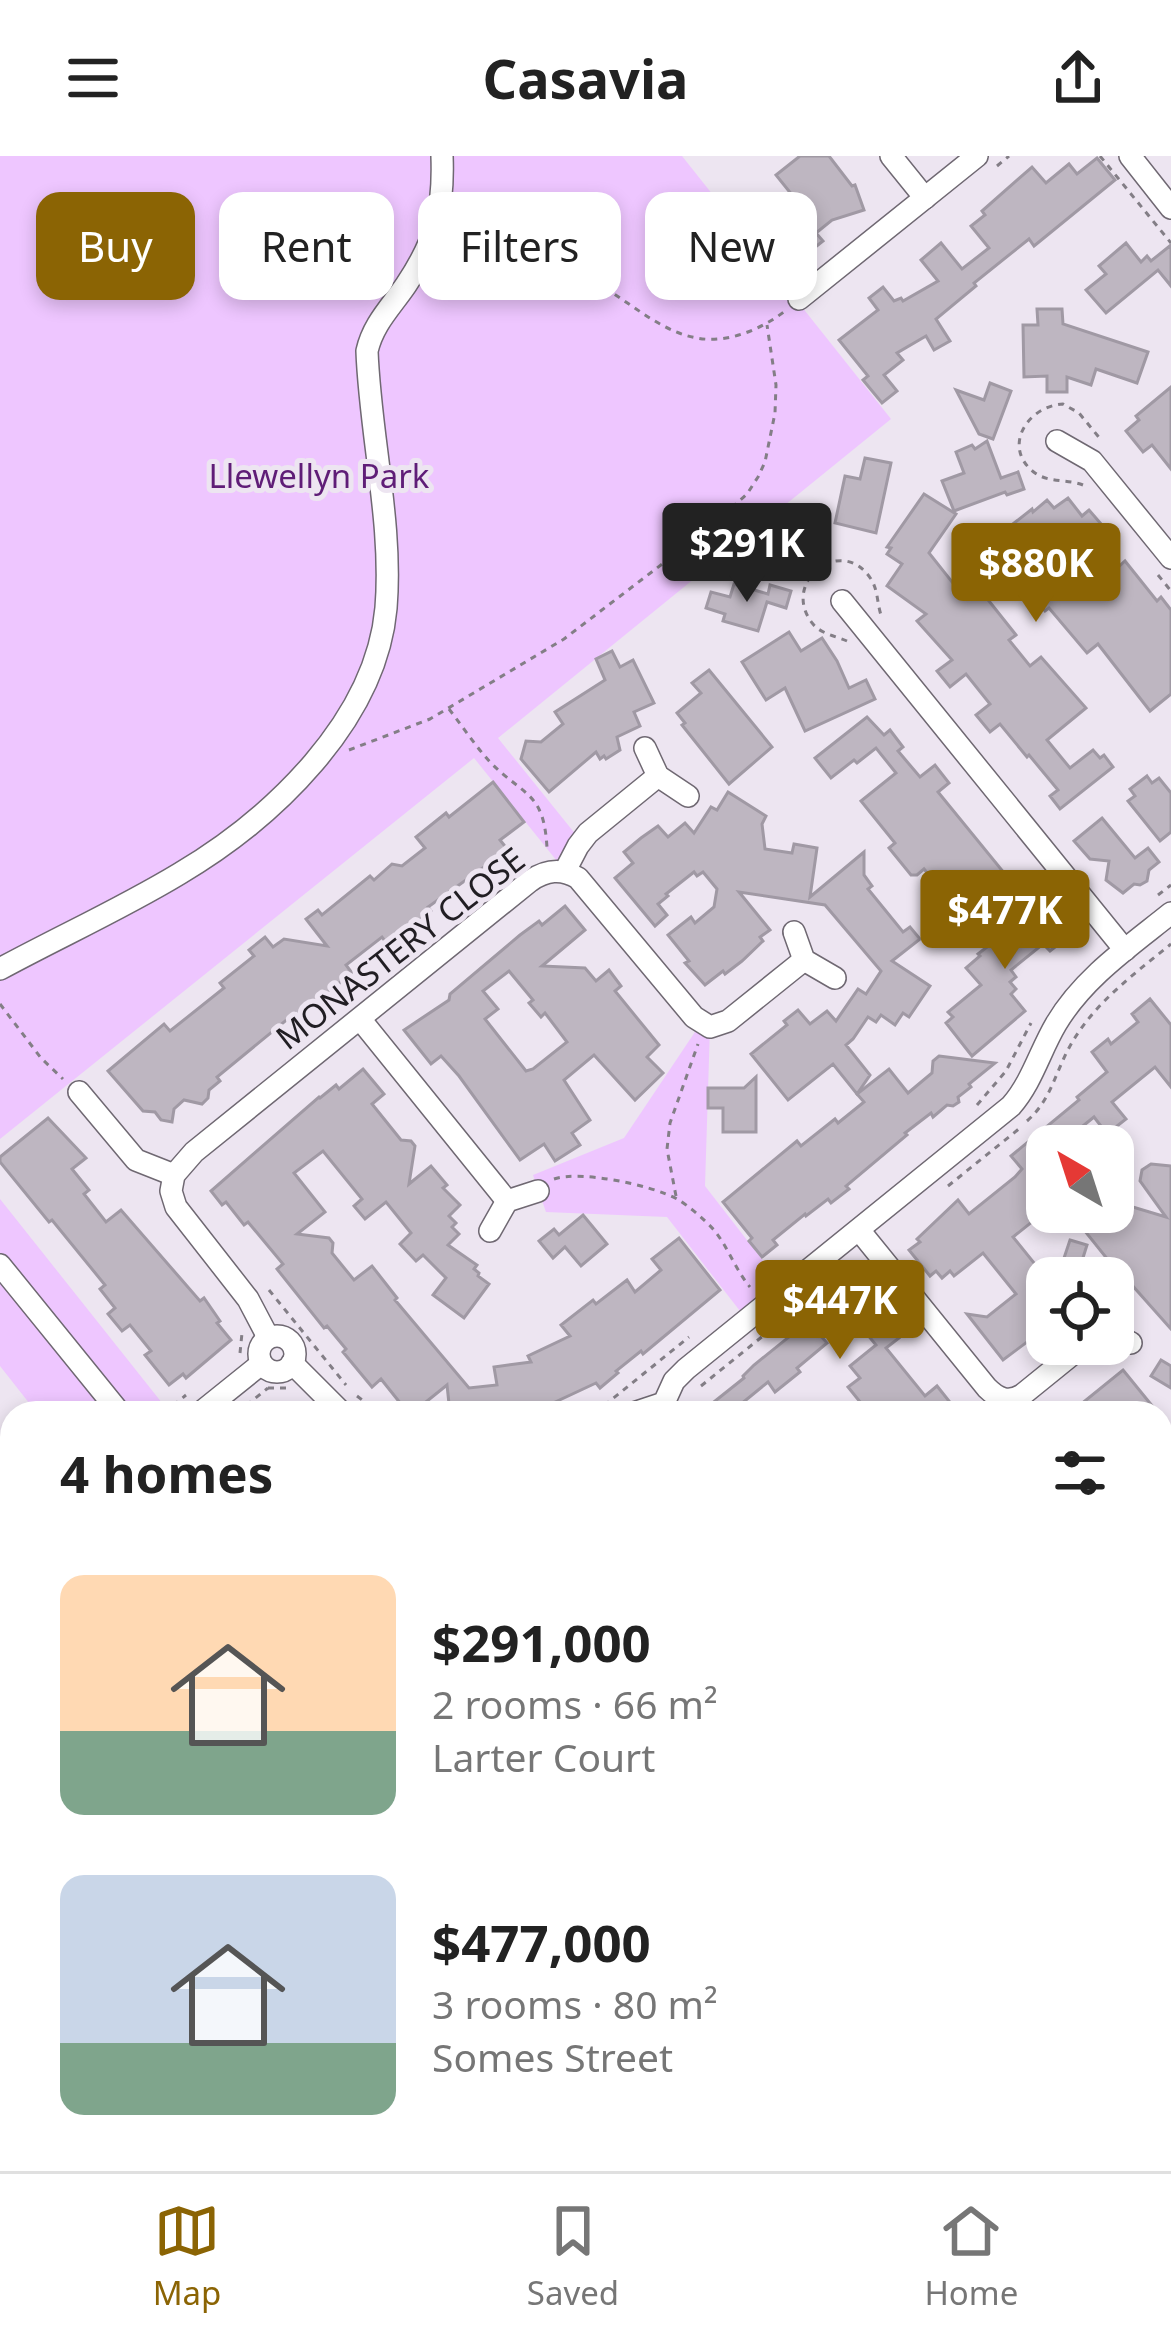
<!DOCTYPE html>
<meta charset="utf-8">
<style>
body{margin:0;font-family:"Noto Sans",sans-serif;background:#f6f6f6;color:#222;height:100vh;display:flex;flex-direction:column;font-size:45px;white-space:nowrap}
*{box-sizing:border-box;margin:0}
p{font-size:39px;color:#767676}
.icon{flex:none;width:66px;height:66px;fill:none;stroke:currentColor;stroke-width:2;stroke-linecap:round;stroke-linejoin:round}
.map{position:relative;flex:1;overflow:hidden}
.details{position:absolute;left:0px;top:1245px;width:1173px;height:771px;display:flex;flex-direction:column;background:#fff;border-radius:36px 36px 0 0;box-shadow:0 6px 18px #0003}
.details>*{flex:none}
.top-card{position:absolute;left:36px;top:36px;width:1101px;height:108px;display:flex;gap:24px}
.needle{width:78px;rotate:321deg}
.tools{position:absolute;left:1026px;top:969px;display:grid;gap:24px}
.tools a{display:grid;place-items:center;width:108px;height:108px;border-radius:24px;background:#fff;box-shadow:0 6px 18px #0003;font-size:60px}
.price{position:absolute;translate:-50% -102px;padding:0 27px;border-radius:12px;background:#8b6404;color:#fff;font-size:39px;line-height:78px;filter:drop-shadow(0 3px 6px #0008)}
.price::after{content:'';position:absolute;left:50%;top:72px;width:36px;height:27px;margin-left:-18px;background:inherit;clip-path:polygon(0 0,100% 0,50% 100%)}
.price.on{background:#222;color:#fff}
ul{padding:0;list-style:none}
li{display:flex;align-items:center;gap:36px;height:300px;padding:0 60px}
li span{display:grid;place-items:center;flex:none;width:336px;height:240px;border-radius:24px;color:#555}
li>.icon{margin-inline-start:auto}
span .icon{width:144px;height:144px;fill:#fffc;stroke-width:1}
li b{font-size:51px}
h2{display:flex;justify-content:space-between;align-items:center;height:144px;padding:0 60px;font-size:51px}
.pill{padding:0 42px;border-radius:24px;background:#fff;box-shadow:0 6px 18px #0003;font-size:42px;line-height:108px}
.pill.on{background:#8b6404;color:#fff}
header{display:flex;justify-content:space-between;align-items:center;height:156px;padding:0 60px;background:#fff;font-size:54px;font-weight:700}
.dock{display:flex;justify-content:space-around;align-items:center;height:168px;border-top:3px solid #e0e0e0;background:#fff;font-size:33px;color:#767676}
.dock a{display:grid;justify-items:center;gap:6px}
.dock .on{color:#8b6404}
.map>svg:first-child{display:block}
.industrial{fill:url(#industrial-furrows)}
.green{fill:#eec6ff}
.building{fill:#beb6c1;stroke:#a099a4;stroke-width:3;fill-rule:evenodd}
.lines{fill:none;stroke-linecap:round;stroke-linejoin:round}
.minor-casing{stroke:#6f6872;stroke-width:24}
.highway-casing{stroke:#6f6872;stroke-width:33}
.path{stroke:#837e86;stroke-width:3;stroke-dasharray:6 6;stroke-linecap:butt}
.minor{stroke:#fff;stroke-width:21}
.highway{stroke:#fff;stroke-width:30}
.labels{text-anchor:middle;dominant-baseline:central;stroke-width:10;stroke-linejoin:round;paint-order:stroke}
.park-label{font-size:33px;fill:#5f1d77;stroke:#ede5f1}
.street-label{font-size:33px;fill:#211e23;stroke:#ede5f1}
</style>
<header><svg class="icon" aria-label="menu" viewBox="0 0 24 24"><path d="M4 6h16M4 12h16M4 18h16"/></svg>Casavia<svg class="icon" aria-label="share" viewBox="0 0 24 24"><path d="M12 15V3M7 8l5-5 5 5M5 13v7h14v-7"/></svg></header>
<div class="map">
<svg width="1171" height="2015" viewBox="0 0 1171 2015">
<defs>
<pattern id="industrial-furrows" width="10" height="10" patternUnits="userSpaceOnUse" patternTransform="scale(3)"><rect width="10" height="10" fill="#e6d9ec"/><path d="M-1 1l2-2M0 10L10 0M9 11l2-2" fill="none" stroke="#c5baca"/></pattern>
</defs>
<rect width="100%" height="100%" fill="#ede5f1"/>
<path class="industrial" d="M 0,1761 L 12,1774 L 12,2004 L 221,2004 L 230,2015 L 0,2015 Z"/>
<g class="green">
<path d="M 0,0 L 682,0 L 891,263 L 498,582 L 581,685 L 565,715 L 474,602 L 0,983 Z"/>
<path d="M 701,867 L 710,871 L 705,1030 L 785,1133 L 747,1164 L 667,1061 L 546,1056 L 533,1019 L 624,982 Z"/>
<path d="M 0,1043 L 170,1257 L 37,1257 L 0,1210 Z"/>
<path d="M 691,2004 L 778,2004 L 787,2015 L 700,2015 Z"/>
</g>
<g class="building">
<path d="M 800,0 L 829,0 L 852,30 L 855,29 L 864,54 L 832,64 L 816,77 L 823,85 L 804,100 L 802,99 L 791,108 L 788,104 L 776,113 L 762,96 L 781,79 L 779,76 L 805,55 L 776,19 Z"/>
<path d="M 1097,2 L 1115,24 L 1034,90 L 1029,83 L 974,127 L 976,130 L 936,163 L 950,185 L 934,194 L 926,180 L 897,197 L 903,204 L 884,219 L 897,235 L 882,247 L 863,224 L 868,220 L 839,184 L 878,154 L 869,142 L 883,131 L 894,145 L 901,142 L 903,145 L 938,125 L 921,104 L 941,87 L 962,113 L 989,92 L 971,70 L 985,59 L 982,55 L 1032,11 L 1046,27 L 1069,8 L 1077,18 Z"/>
<path d="M 1126,87 L 1141,106 L 1147,100 L 1151,105 L 1171,89 L 1171,130 L 1158,114 L 1106,157 L 1086,134 L 1106,118 L 1099,110 Z"/>
<path d="M 1037,153 L 1062,153 L 1063,168 L 1148,196 L 1137,227 L 1096,213 L 1091,229 L 1067,221 L 1067,236 L 1047,236 L 1047,220 L 1024,221 L 1023,169 L 1038,169 Z"/>
<path d="M 990,227 L 1011,235 L 993,283 L 979,278 L 956,234 L 984,244 Z"/>
<path d="M 1171,231 L 1171,313 L 1152,289 L 1143,296 L 1126,275 L 1139,264 L 1136,260 Z"/>
<path d="M 987,285 L 1001,322 L 1018,316 L 1024,333 L 1007,339 L 1005,336 L 954,355 L 942,325 L 964,317 L 956,296 L 972,289 L 975,293 Z"/>
<path d="M 865,302 L 891,307 L 876,377 L 835,367 L 845,320 L 860,323 Z"/>
<path d="M 924,338 L 956,358 L 929,397 L 952,426 L 995,392 L 990,386 L 1032,353 L 1033,356 L 1047,344 L 1054,352 L 1068,342 L 1082,360 L 1089,354 L 1102,369 L 1089,380 L 1116,413 L 1125,405 L 1157,445 L 1161,441 L 1171,454 L 1171,538 L 1150,555 L 1098,488 L 1087,497 L 1049,452 L 1045,455 L 1011,412 L 981,435 L 1016,479 L 1009,484 L 1030,510 L 1041,501 L 1086,552 L 1047,584 L 1070,612 L 1093,594 L 1100,602 L 1104,599 L 1113,611 L 1060,653 L 1050,640 L 1058,634 L 1029,599 L 1027,601 L 1000,568 L 990,576 L 976,559 L 990,548 L 966,518 L 950,531 L 937,515 L 952,504 L 917,465 L 926,458 L 887,430 L 902,408 L 887,398 L 891,392 L 887,391 Z"/>
<path d="M 800,350 L 825,380 L 798,402 L 795,398 L 782,409 L 770,394 L 783,384 L 780,380 L 790,373 L 783,365 Z"/>
<path d="M 734,428 L 768,438 L 770,429 L 791,435 L 786,452 L 767,446 L 758,475 L 723,465 L 725,458 L 706,452 L 711,436 L 730,441 Z"/>
<path d="M 789,476 L 801,495 L 822,482 L 837,505 L 849,532 L 866,524 L 875,543 L 805,575 L 785,532 L 766,544 L 742,506 Z"/>
<path d="M 612,495 L 620,511 L 633,504 L 654,547 L 634,556 L 640,570 L 617,581 L 620,594 L 606,603 L 604,600 L 600,603 L 596,596 L 549,636 L 521,603 L 526,585 L 541,586 L 563,568 L 555,556 L 605,524 L 596,503 Z"/>
<path d="M 709,514 L 772,591 L 729,628 L 682,569 L 685,567 L 677,557 L 701,537 L 692,527 Z"/>
<path d="M 867,561 L 884,579 L 890,574 L 903,591 L 898,595 L 920,621 L 935,609 L 949,627 L 938,636 L 1005,718 L 959,756 L 924,713 L 917,719 L 911,719 L 889,692 L 895,687 L 861,645 L 896,617 L 876,592 L 857,607 L 854,604 L 831,622 L 815,602 Z"/>
<path d="M 1147,620 L 1152,627 L 1159,622 L 1171,637 L 1171,676 L 1160,685 L 1128,645 L 1135,640 L 1130,633 Z"/>
<path d="M 493,626 L 524,666 L 500,684 L 508,694 L 428,751 L 431,755 L 388,789 L 382,781 L 346,809 L 352,817 L 298,861 L 295,857 L 217,921 L 220,925 L 209,934 L 208,942 L 202,948 L 184,944 L 174,953 L 172,966 L 161,964 L 155,956 L 143,955 L 108,915 L 164,868 L 170,875 L 224,832 L 220,827 L 254,800 L 249,794 L 265,781 L 273,791 L 284,783 L 327,790 L 306,763 L 318,754 L 322,759 L 370,720 L 374,724 L 392,708 L 402,710 L 425,692 L 416,681 L 446,657 L 449,661 Z"/>
<path d="M 728,636 L 766,660 L 762,668 L 765,693 L 792,697 L 794,688 L 817,692 L 810,741 L 864,696 L 864,719 L 872,730 L 868,733 L 903,776 L 910,771 L 920,783 L 892,805 L 930,830 L 909,861 L 903,857 L 895,869 L 881,859 L 876,866 L 868,861 L 853,883 L 846,889 L 870,919 L 857,938 L 833,908 L 788,944 L 751,898 L 787,869 L 784,865 L 798,854 L 810,868 L 827,855 L 836,865 L 858,833 L 866,838 L 881,815 L 825,749 L 739,736 L 770,774 L 760,781 L 763,785 L 742,805 L 725,818 L 723,815 L 705,829 L 685,807 L 689,805 L 668,779 L 691,761 L 695,767 L 714,751 L 717,733 L 703,716 L 697,720 L 694,716 L 666,738 L 668,740 L 658,748 L 667,759 L 655,770 L 615,722 L 633,707 L 624,696 L 641,682 L 658,670 L 668,681 L 685,667 L 694,677 L 711,651 L 717,654 Z"/>
<path d="M 1102,662 L 1135,702 L 1148,692 L 1159,706 L 1149,714 L 1147,725 L 1140,729 L 1134,728 L 1123,737 L 1106,724 L 1109,705 L 1090,703 L 1074,685 Z"/>
<path d="M 1028,722 L 1072,778 L 1050,795 L 1043,788 L 1011,814 L 1016,821 L 1010,826 L 1016,833 L 1011,838 L 1025,855 L 972,900 L 946,867 L 953,861 L 948,856 L 981,829 L 966,812 L 980,800 L 978,798 L 996,784 L 1002,791 L 1030,768 L 1006,739 Z"/>
<path d="M 565,750 L 585,774 L 542,810 L 585,812 L 596,825 L 609,814 L 621,830 L 615,835 L 659,889 L 647,901 L 663,917 L 635,944 L 594,899 L 564,924 L 590,964 L 572,977 L 580,989 L 555,1005 L 544,988 L 520,1004 L 459,920 L 441,900 L 431,908 L 404,874 L 449,844 L 450,838 L 520,779 L 539,765 L 542,769 ZM 509,815 L 533,844 L 529,847 L 541,861 L 545,857 L 567,886 L 533,913 L 526,915 L 485,863 L 498,853 L 483,835 Z"/>
<path d="M 1150,843 L 1171,869 L 1171,931 L 1155,911 L 1112,946 L 1126,963 L 1107,978 L 1094,961 L 1068,982 L 1074,990 L 1047,990 L 1047,1072 L 1038,1061 L 1013,1081 L 1047,1123 L 1047,1171 L 1003,1204 L 967,1158 L 987,1161 L 1016,1138 L 983,1097 L 954,1120 L 950,1115 L 942,1122 L 936,1115 L 930,1120 L 909,1094 L 920,1086 L 917,1083 L 958,1044 L 969,1058 L 1015,1021 L 1022,1013 L 1011,1000 L 1079,944 L 1077,941 L 1107,916 L 1092,896 L 1108,883 L 1111,888 L 1138,866 L 1132,858 Z"/>
<path d="M 939,900 L 995,907 L 969,928 L 971,931 L 958,941 L 959,946 L 953,950 L 947,949 L 933,961 L 931,957 L 905,977 L 907,979 L 846,1030 L 849,1033 L 831,1047 L 828,1043 L 806,1060 L 805,1058 L 773,1084 L 777,1089 L 762,1101 L 749,1085 L 752,1082 L 723,1046 L 797,985 L 801,990 L 835,963 L 838,967 L 864,946 L 857,938 L 889,913 L 908,937 L 932,917 L 933,905 Z"/>
<path d="M 363,913 L 384,938 L 372,948 L 401,984 L 411,985 L 415,990 L 409,1028 L 431,1010 L 447,1029 L 443,1032 L 460,1049 L 449,1060 L 456,1067 L 452,1071 L 459,1078 L 448,1089 L 477,1109 L 474,1113 L 479,1117 L 478,1120 L 489,1128 L 464,1162 L 433,1139 L 446,1122 L 423,1099 L 416,1105 L 400,1088 L 411,1077 L 386,1046 L 365,1063 L 354,1050 L 362,1043 L 323,995 L 294,1017 L 325,1056 L 297,1078 L 329,1082 L 333,1087 L 332,1097 L 354,1124 L 372,1110 L 397,1142 L 395,1144 L 469,1232 L 497,1229 L 494,1211 L 531,1206 L 528,1200 L 570,1180 L 561,1169 L 593,1144 L 596,1148 L 627,1124 L 635,1136 L 661,1114 L 652,1103 L 679,1082 L 720,1134 L 643,1198 L 641,1195 L 616,1215 L 618,1217 L 600,1232 L 596,1227 L 549,1249 L 553,1257 L 450,1257 L 447,1229 L 416,1254 L 405,1253 L 381,1223 L 372,1231 L 343,1196 L 346,1193 L 327,1170 L 324,1172 L 277,1113 L 283,1108 L 248,1066 L 244,1069 L 226,1046 L 222,1049 L 211,1035 L 319,941 L 320,942 L 336,929 L 339,933 Z"/>
<path d="M 756,921 L 756,976 L 723,976 L 723,952 L 708,952 L 708,932 L 744,932 Z"/>
<path d="M 48,962 L 86,1002 L 72,1013 L 89,1034 L 84,1038 L 106,1066 L 121,1054 L 200,1145 L 204,1142 L 220,1165 L 217,1167 L 231,1184 L 186,1222 L 183,1218 L 169,1229 L 145,1199 L 151,1195 L 130,1169 L 122,1175 L 108,1158 L 115,1152 L 100,1133 L 105,1129 L 52,1064 L 49,1066 L 0,1006 L 0,1001 Z"/>
<path d="M 1151,1008 L 1171,1010 L 1171,1173 L 1131,1128 L 1129,1130 L 1080,1069 L 1084,1056 L 1113,1056 L 1113,1045 L 1166,1061 L 1140,1025 L 1142,1014 Z"/>
<path d="M 583,1059 L 607,1088 L 581,1110 L 565,1091 L 553,1102 L 539,1085 L 554,1073 L 559,1079 Z"/>
<path d="M 1070,1084 L 1087,1089 L 1081,1108 L 1064,1102 Z"/>
<path d="M 862,1122 L 886,1152 L 879,1157 L 899,1182 L 886,1192 L 925,1240 L 937,1230 L 949,1245 L 934,1257 L 927,1249 L 917,1257 L 869,1257 L 848,1231 L 860,1222 L 850,1210 L 876,1189 L 849,1156 L 820,1179 L 827,1187 L 797,1212 L 800,1216 L 775,1236 L 768,1226 L 741,1248 L 748,1257 L 700,1257 L 744,1222 L 743,1220 L 754,1209 Z"/>
<path d="M 1161,1204 L 1171,1210 L 1171,1232 L 1151,1220 Z"/>
<path d="M 1123,1214 L 1158,1257 L 1070,1257 Z"/>
</g>
<g class="lines">
<defs>
<g id="minor">
<path d="M 891,0 L 925,42"/>
<path d="M 1130,0 L 1171,52"/>
<path d="M 799,143 L 977,0"/>
<path d="M 1057,285 L 1092,305 L 1171,402"/>
<path d="M 842,445 L 1125,794"/>
<path d="M 645,592 L 658,620 L 688,640"/>
<path d="M 565,715 L 578,690 L 588,677 L 658,620"/>
<path d="M 794,776 L 804,804 L 835,822"/>
<path d="M 0,813 C 59,781 121,753 179,718 C 272,663 376,565 386,452 C 393,368 370,279 367,195 C 373,168 391,151 406,129 C 436,84 444,53 442,0"/>
<path d="M 360,863 L 507,1045"/>
<path d="M 79,936 L 136,1004 L 174,1019"/>
<path d="M 859,1074 L 987,1232 C 998,1243 1008,1247 1022,1239 L 1085,1188"/>
<path d="M 490,1075 L 507,1045 L 538,1035"/>
<path d="M 0,1109 L 120,1257"/>
<path d="M 1113,1177 L 1131,1187"/>
<circle cx="277" cy="1198" r="18"/>
<path d="M 268,1181 L 248,1143 L 176,1051 L 171,1035 L 174,1019 L 194,996 L 530,725 C 546,714 561,712 578,722 L 694,861 L 710,871 L 728,865 L 804,804"/>
<path d="M 292,1207 L 342,1257"/>
<path d="M 200,1257 L 261,1208"/>
<path d="M 634,1257 L 664,1247 L 674,1225 L 686,1213 L 1011,950 C 1032,926 1040,895 1056,868 C 1083,822 1130,790 1171,757"/>
<path d="M 1161,1457 L 1171,1448"/>
<path d="M 0,1579 L 12,1599"/>
<path d="M 1161,1704 L 1171,1717"/>
<path d="M 1161,1795 L 1171,1787"/>
<path d="M 275,2004 L 284,2015"/>
<path d="M 723,2004 L 732,2015"/>
<path d="M 889,2015 L 903,2004"/>
</g>
<g id="highway">
<path d="M 0,1319 L 12,1334"/>
<path d="M 0,1439 L 12,1454"/>
<path d="M 445,2004 L 453,2015"/>
<path d="M 542,2004 L 551,2015"/>
</g>
</defs>
<use href="#minor" class="minor-casing"/>
<use href="#highway" class="highway-casing"/>
<g class="path">
<path d="M 1100,0 L 1171,87"/>
<path d="M 997,10 L 1009,0"/>
<path d="M 463,42 C 515,70 564,106 614,138 C 640,155 667,177 697,182 C 727,188 762,173 785,155"/>
<path d="M 1083,329 C 1068,323 1049,327 1035,317 C 1001,292 1027,250 1063,248 L 1079,257 L 1102,285"/>
<path d="M 1158,419 L 1171,435"/>
<path d="M 847,485 C 836,480 821,478 813,468 C 779,427 841,377 871,423 C 878,434 877,447 881,459"/>
<path d="M 449,553 C 463,571 476,591 491,607 C 525,641 544,636 547,692"/>
<path d="M 349,594 L 430,563 L 564,483 L 708,373 L 747,338 L 758,321 L 765,306 L 775,257 L 776,229 L 767,169"/>
<path d="M 1158,739 L 1171,729"/>
<path d="M 0,848 L 41,902 L 63,923"/>
<path d="M 977,949 L 1006,915 L 1031,867"/>
<path d="M 1027,965 C 1051,944 1055,917 1070,890 C 1094,847 1133,819 1171,788"/>
<path d="M 554,1023 C 581,1014 651,1029 677,1043 C 689,1050 704,1063 714,1074 C 728,1091 735,1113 750,1131"/>
<path d="M 948,1030 L 1020,972"/>
<path d="M 676,1040 L 667,993 L 670,967 L 698,888"/>
<path d="M 269,1134 L 346,1229"/>
<path d="M 240,1197 L 242,1177"/>
<path d="M 701,1230 L 857,1104"/>
<path d="M 268,1232 L 288,1232"/>
<path d="M 357,1240 L 379,1257"/>
<path d="M 139,1249 L 146,1257"/>
<path d="M 164,1257 L 186,1239"/>
<path d="M 237,1257 L 268,1232"/>
<path d="M 595,1257 L 689,1181"/>
<path d="M 0,1542 L 12,1561"/>
<path d="M 1161,1672 L 1170,1683"/>
<path d="M 1161,1737 L 1171,1749"/>
<path d="M 1161,1762 L 1171,1754"/>
<path d="M 1161,1826 L 1171,1818"/>
<path d="M 345,2004 L 354,2015"/>
<path d="M 849,2015 L 862,2004"/>
<path d="M 927,2015 L 941,2004"/>
</g>
<use href="#minor" class="minor"/>
<use href="#highway" class="highway"/>
</g>
<g class="labels">
<g class="park-label">
<text x="319" y="319">Llewellyn Park</text>
</g>
<g class="street-label">
<text transform="translate(400 792) rotate(-38)">MONASTERY CLOSE</text>
</g>
</g>
</svg>
<div class="tools">
<a><svg class="needle" viewBox="-14 -14 28 28"><path d="M0-13l5 13h-10z" fill="#e53935"/><path d="M0 13l5-13h-10z" fill="#767676"/></svg></a>
<a><svg class="icon" aria-label="locate" viewBox="0 0 24 24"><circle cx="12" cy="12" r="6"/><path d="M12 2v4M12 18v4M2 12h4M18 12h4"/></svg></a>
</div>
<b class="price on" style="left:747px;top:449px">$291K</b>
<b class="price" style="left:1036px;top:469px">$880K</b>
<b class="price" style="left:1005px;top:816px">$477K</b>
<b class="price" style="left:840px;top:1206px">$447K</b>
<div class="top-card">
<a class="pill on">Buy</a>
<a class="pill">Rent</a>
<a class="pill">Filters</a>
<a class="pill">New</a>
</div>
<section class="details">
<h2>4 homes<svg class="icon" aria-label="filters" viewBox="0 0 24 24"><path d="M4 7h16M4 17h16"/><circle cx="9" cy="7" r="2"/><circle cx="15" cy="17" r="2"/></svg></h2>
<ul>
<li><span style="background:linear-gradient(#ffd9b3 65%,#7fa58c 0)"><svg class="icon" aria-label="home" viewBox="0 0 24 24"><path d="M3 11l9-7 9 7M6 9v11h12V9"/></svg></span><div><b>$291,000</b><p>2 rooms · 66 m²</p><p>Larter Court</p></div></li>
<li><span style="background:linear-gradient(#c9d6e8 70%,#7fa58c 0)"><svg class="icon" aria-label="home" viewBox="0 0 24 24"><path d="M3 11l9-7 9 7M6 9v11h12V9"/></svg></span><div><b>$477,000</b><p>3 rooms · 80 m²</p><p>Somes Street</p></div></li>
</ul>
</section>
</div>
<nav class="dock">
<a class="on"><svg class="icon" aria-label="map" viewBox="0 0 24 24"><path d="M3 6l6-2 6 2 6-2v14l-6 2-6-2-6 2zM9 4v14M15 6v14"/></svg>Map</a>
<a><svg class="icon" aria-label="saved" viewBox="0 0 24 24"><path d="M7 4h10v16l-5-4-5 4z"/></svg>Saved</a>
<a><svg class="icon" aria-label="home" viewBox="0 0 24 24"><path d="M3 11l9-7 9 7M6 9v11h12V9"/></svg>Home</a>
</nav>
